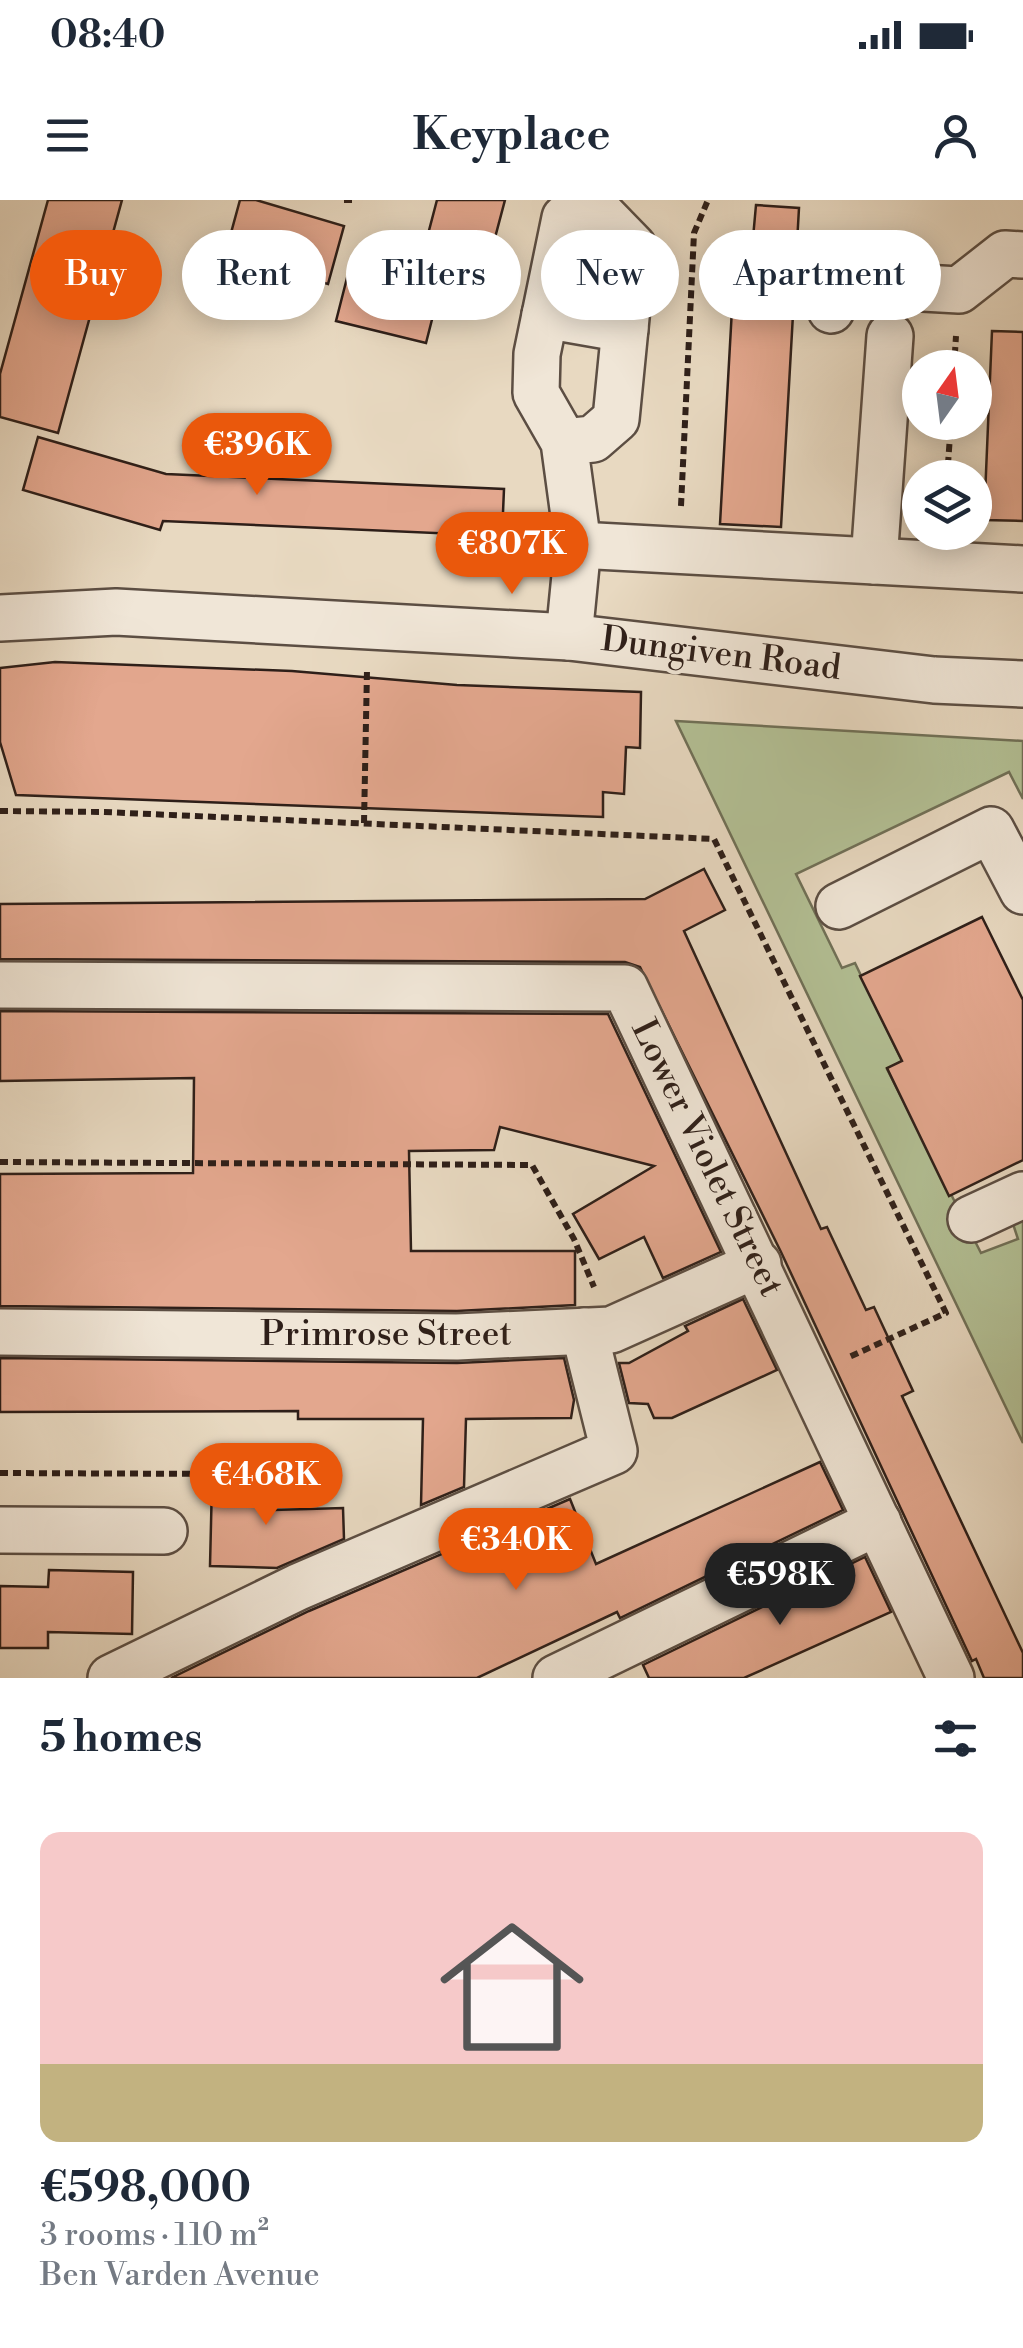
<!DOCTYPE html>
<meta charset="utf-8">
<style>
body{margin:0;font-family:"Libre Bodoni",serif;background:#f2f2f3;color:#1f2937;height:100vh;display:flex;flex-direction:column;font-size:38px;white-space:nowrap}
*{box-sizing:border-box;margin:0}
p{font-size:32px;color:#747a83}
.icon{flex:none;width:55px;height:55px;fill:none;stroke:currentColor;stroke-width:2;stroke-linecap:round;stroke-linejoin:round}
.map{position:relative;height:1478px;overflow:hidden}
.sheet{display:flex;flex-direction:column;background:#fff;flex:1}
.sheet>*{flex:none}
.top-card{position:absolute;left:30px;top:30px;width:965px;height:90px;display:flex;gap:20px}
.needle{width:65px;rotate:14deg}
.fabs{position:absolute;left:902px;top:150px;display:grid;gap:20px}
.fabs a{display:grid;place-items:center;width:90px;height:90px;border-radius:50%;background:#fff;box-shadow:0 5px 25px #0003;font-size:50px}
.price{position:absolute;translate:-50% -85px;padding:0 22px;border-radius:35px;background:#ea580c;color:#fff;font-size:32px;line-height:65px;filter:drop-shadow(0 2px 5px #0008)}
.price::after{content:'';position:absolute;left:50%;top:60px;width:30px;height:22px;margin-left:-15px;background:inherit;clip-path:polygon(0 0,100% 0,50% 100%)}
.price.on{background:#222;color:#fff}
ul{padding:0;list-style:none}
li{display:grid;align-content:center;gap:20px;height:530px;padding:0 40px}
li span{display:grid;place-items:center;height:310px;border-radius:20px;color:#555}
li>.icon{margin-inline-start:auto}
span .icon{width:180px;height:180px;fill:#fffc;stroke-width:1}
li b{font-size:42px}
h2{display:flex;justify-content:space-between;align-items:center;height:120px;padding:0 40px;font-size:42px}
.chip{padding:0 35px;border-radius:45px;background:#fff;box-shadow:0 5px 25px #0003;font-size:35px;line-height:90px}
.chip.on{background:#ea580c;color:#fff}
.status{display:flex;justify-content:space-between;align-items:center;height:70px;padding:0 50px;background:#fff;direction:ltr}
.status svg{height:28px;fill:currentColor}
header{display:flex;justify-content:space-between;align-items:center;height:130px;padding:0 40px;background:#fff;font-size:45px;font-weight:700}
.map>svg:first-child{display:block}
.green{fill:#b3c095;stroke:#707057;stroke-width:2.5}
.building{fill:#e3a78e;stroke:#2e1f19;stroke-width:2.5}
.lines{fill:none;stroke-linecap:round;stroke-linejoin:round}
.minor-casing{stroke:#5c4e43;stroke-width:50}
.path{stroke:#2e1f19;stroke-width:6;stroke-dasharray:8 5;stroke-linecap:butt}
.minor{stroke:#f0e6d7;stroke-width:45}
.labels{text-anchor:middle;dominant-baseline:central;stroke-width:8;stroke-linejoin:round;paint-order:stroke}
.street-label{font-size:35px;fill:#2e1f19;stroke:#f0e6d7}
</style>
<div class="status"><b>08:40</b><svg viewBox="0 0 49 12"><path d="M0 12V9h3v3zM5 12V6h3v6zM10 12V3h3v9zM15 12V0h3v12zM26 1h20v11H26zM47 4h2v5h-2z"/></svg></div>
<header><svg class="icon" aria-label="menu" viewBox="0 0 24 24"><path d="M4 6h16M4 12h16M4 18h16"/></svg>Keyplace<svg class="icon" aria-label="person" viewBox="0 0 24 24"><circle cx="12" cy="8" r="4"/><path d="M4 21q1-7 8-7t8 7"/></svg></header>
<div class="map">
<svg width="1023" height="1478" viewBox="0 0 1023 1478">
<rect width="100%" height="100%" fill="#e8d9c1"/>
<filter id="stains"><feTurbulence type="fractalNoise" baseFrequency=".002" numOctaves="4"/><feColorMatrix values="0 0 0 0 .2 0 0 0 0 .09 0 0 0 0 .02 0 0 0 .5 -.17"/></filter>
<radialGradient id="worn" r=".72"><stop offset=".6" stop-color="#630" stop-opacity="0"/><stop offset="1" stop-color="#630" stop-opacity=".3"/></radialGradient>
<path class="green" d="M 676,521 L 1023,541 L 1023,599 L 1009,572 L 796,674 L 842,768 L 855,763 L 902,861 L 887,869 L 981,1053 L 1018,1039 L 1012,1021 L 1023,1016 L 1023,1243 Z"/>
<g class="building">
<path d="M 48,0 L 122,0 L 58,233 L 0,217 L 0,174 Z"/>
<path d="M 240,0 L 256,0 L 344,26 L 328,84 L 225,55 Z"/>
<path d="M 437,0 L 505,0 L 479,98 L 416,80 Z"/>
<path d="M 756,5 L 799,8 L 781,327 L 720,324 L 736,37 L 753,38 Z"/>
<path d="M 348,74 L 438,96 L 426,143 L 336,121 Z"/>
<path d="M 992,131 L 1023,132 L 1023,321 L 984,320 Z"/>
<path d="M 38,237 L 166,274 L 504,289 L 502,336 L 163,321 L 160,330 L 23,290 Z"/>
<path d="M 55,462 L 292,471 L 457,485 L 641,492 L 640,548 L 626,547 L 624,594 L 603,592 L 603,617 L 16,595 L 0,542 L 0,468 Z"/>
<path d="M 704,669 L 725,710 L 684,731 L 821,1029 L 827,1027 L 866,1110 L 874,1107 L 913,1191 L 902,1196 L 1023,1453 L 1023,1478 L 984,1478 L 976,1459 L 972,1461 L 781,1052 L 640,767 L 625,762 L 0,759 L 0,704 L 645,699 Z"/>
<path d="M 982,717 L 1023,800 L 1023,960 L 949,996 L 887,868 L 902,861 L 860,776 Z"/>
<path d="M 0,811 L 608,814 L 721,1052 L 663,1078 L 644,1037 L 599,1059 L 573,1014 L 654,966 L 500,927 L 494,950 L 409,951 L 411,1051 L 575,1051 L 575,1105 L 457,1111 L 0,1106 L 0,974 L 193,973 L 194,878 L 0,881 Z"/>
<path d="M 743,1099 L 777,1170 L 672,1218 L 654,1218 L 648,1204 L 629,1203 L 619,1163 L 629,1163 L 688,1131 L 685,1126 Z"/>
<path d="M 0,1158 L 457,1163 L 564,1158 L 574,1200 L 571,1218 L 466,1219 L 464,1287 L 421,1305 L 423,1219 L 298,1219 L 298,1211 L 0,1212 Z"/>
<path d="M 820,1262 L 843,1310 L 620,1418 L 617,1412 L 477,1478 L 171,1478 L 309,1411 L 570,1299 L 596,1364 Z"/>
<path d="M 212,1282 L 274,1284 L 274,1310 L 343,1308 L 344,1339 L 277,1368 L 210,1366 Z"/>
<path d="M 865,1357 L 891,1412 L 744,1478 L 649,1478 L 643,1465 Z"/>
<path d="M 49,1370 L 133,1372 L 132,1434 L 48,1432 L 48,1448 L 0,1448 L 0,1386 L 48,1387 Z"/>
</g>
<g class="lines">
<defs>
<g id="minor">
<path d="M 831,110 L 833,83 L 959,90 L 1005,54 L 1023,55"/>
<path d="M 545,115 L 625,129"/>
<path d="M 564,242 L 593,239 L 616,219 L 633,47 L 602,15 L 565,18 L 537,154 L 536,193 L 564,242 L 578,345 L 569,437"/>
<path d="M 578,345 L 1023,369"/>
<path d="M 874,361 L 890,136"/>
<path d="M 0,418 L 116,412 L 569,437 L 934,480 L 1023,484"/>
<path d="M 839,706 L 991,630 L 1023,691"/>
<path d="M 0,785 L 625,788 L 951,1478"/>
<path d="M 971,1019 L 1023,995"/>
<path d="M 0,1132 L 457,1137 L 611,1130 L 758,1064"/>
<path d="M 0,1330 L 164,1331"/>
<path d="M 111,1478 L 298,1387 L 614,1251 L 584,1131"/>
<path d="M 556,1478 L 878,1322"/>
</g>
</defs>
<use href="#minor" class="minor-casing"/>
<g class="path">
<path d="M 344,0 L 353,0"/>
<path d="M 954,168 L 956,136"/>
<path d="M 947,278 L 951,222"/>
<path d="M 681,306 L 694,33 L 708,0"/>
<path d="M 0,611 L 104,612 L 714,639 L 946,1113 L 847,1158"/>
<path d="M 364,623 L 367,470"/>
<path d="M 0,962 L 532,965 L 574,1039 L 594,1087"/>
<path d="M 0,1273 L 222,1274"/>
</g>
<use href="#minor" class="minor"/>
</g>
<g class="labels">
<g class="street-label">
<text transform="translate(721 454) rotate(7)">Dungiven Road</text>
<text transform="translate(707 958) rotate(64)">Lower Violet Street</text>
<text x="386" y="1134">Primrose Street</text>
</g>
</g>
<rect width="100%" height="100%" filter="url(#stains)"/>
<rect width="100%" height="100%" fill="url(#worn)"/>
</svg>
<div class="fabs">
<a><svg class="needle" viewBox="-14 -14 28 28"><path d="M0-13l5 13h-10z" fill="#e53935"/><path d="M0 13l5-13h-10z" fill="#747a83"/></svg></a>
<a><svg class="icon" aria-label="layers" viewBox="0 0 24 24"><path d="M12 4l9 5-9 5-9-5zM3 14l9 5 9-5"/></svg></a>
</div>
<b class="price" style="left:257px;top:298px">€396K</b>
<b class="price" style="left:512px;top:397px">€807K</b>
<b class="price" style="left:266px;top:1328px">€468K</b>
<b class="price" style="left:516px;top:1393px">€340K</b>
<b class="price on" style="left:780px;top:1428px">€598K</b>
<div class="top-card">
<a class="chip on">Buy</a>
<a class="chip">Rent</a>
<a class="chip">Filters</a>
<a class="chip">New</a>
<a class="chip">Apartment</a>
</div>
</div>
<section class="sheet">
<h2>5 homes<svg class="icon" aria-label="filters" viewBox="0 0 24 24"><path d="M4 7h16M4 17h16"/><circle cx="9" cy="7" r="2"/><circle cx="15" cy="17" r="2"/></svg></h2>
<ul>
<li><span style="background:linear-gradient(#f6c9c9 75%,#c2b280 0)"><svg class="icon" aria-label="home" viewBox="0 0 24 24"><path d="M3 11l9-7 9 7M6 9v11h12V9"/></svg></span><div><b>€598,000</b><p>3 rooms · 110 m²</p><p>Ben Varden Avenue</p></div></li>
</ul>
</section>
